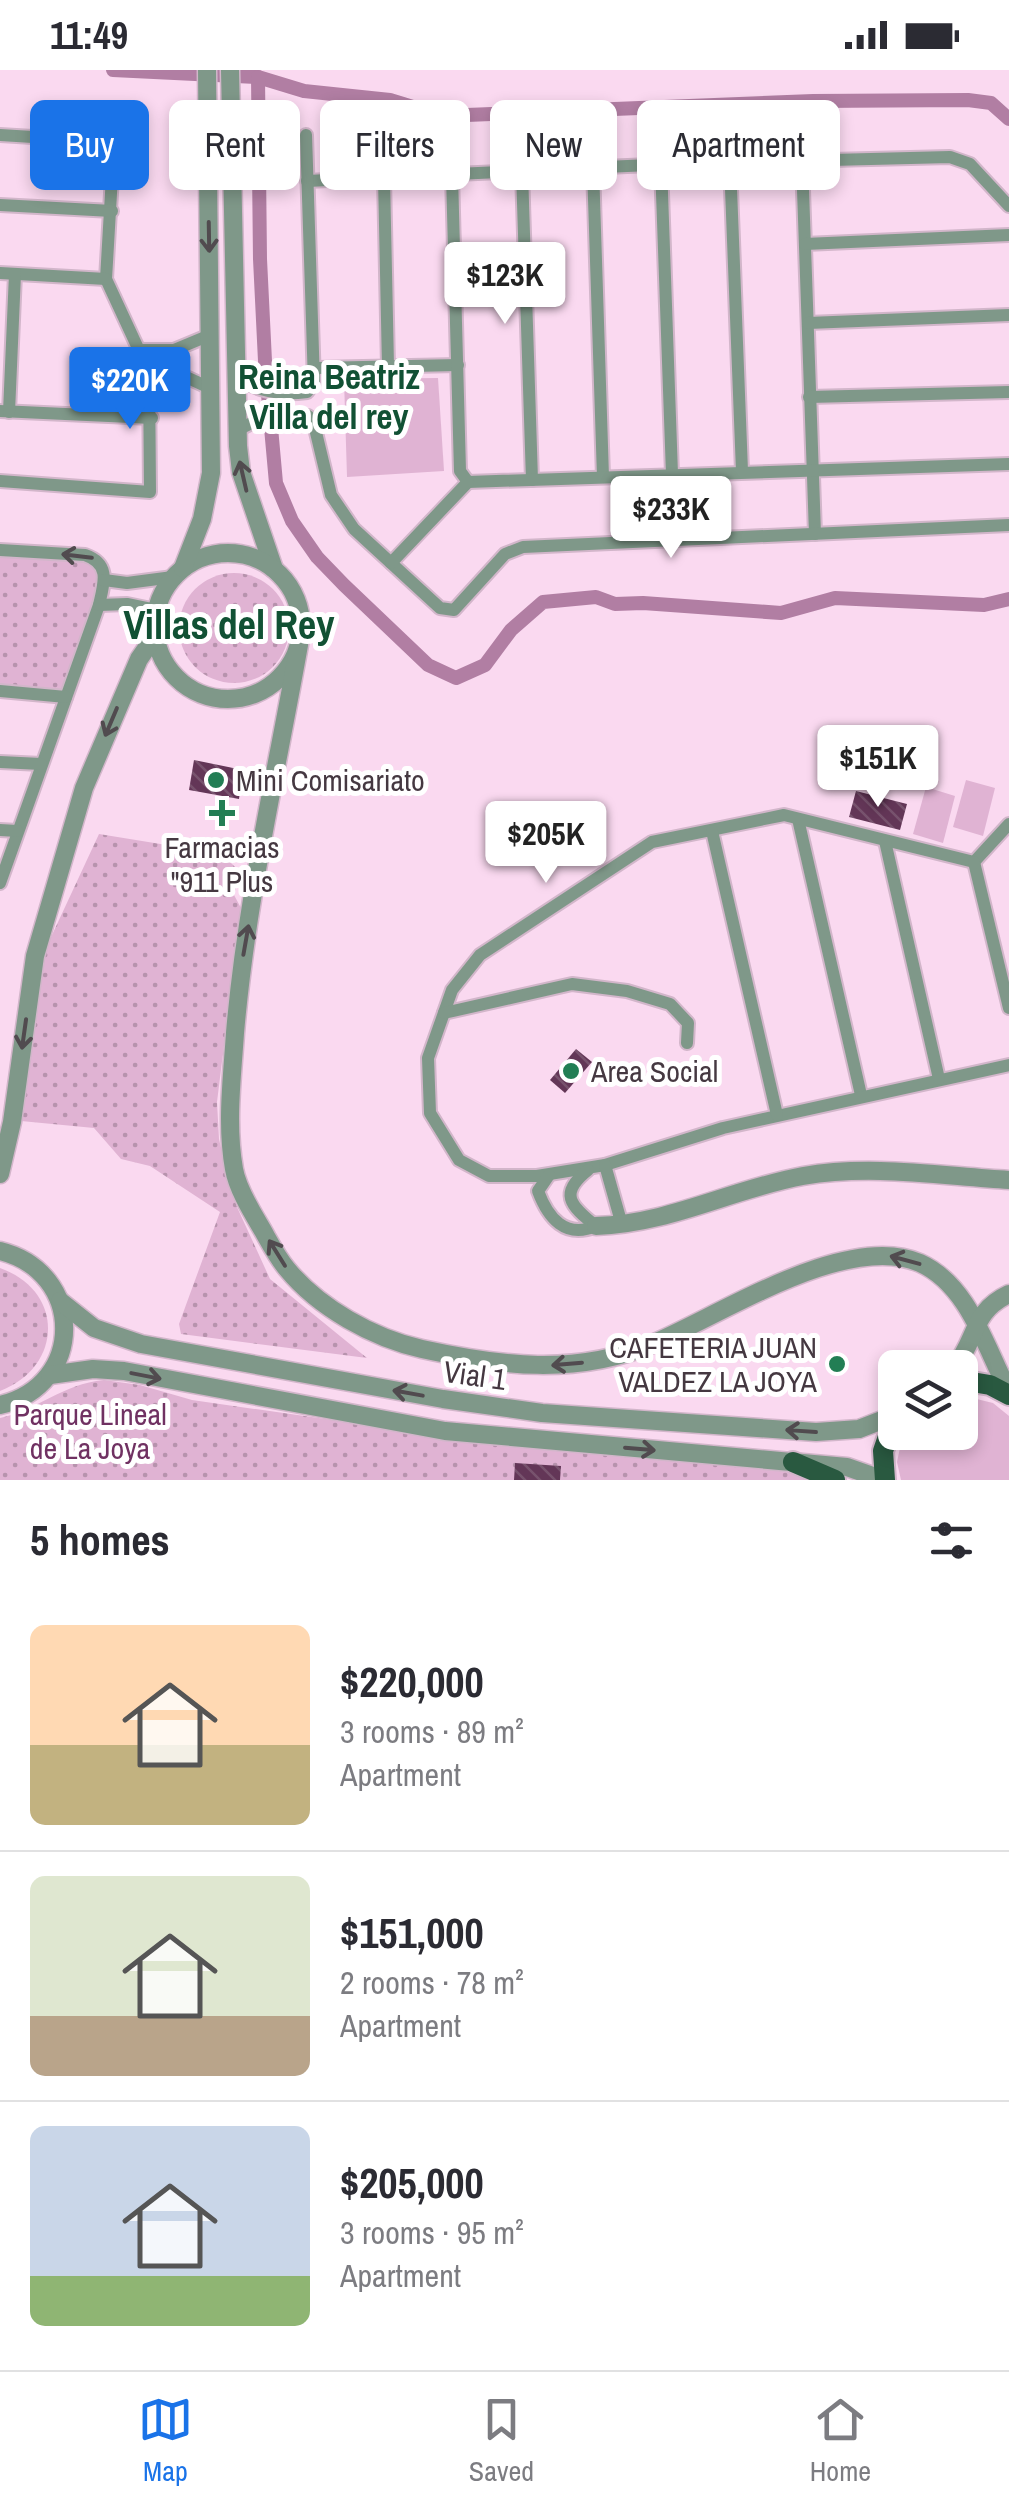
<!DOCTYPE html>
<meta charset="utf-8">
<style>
body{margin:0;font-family:"Archivo Narrow",sans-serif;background:#f7f7f7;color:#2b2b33;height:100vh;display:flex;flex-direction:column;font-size:38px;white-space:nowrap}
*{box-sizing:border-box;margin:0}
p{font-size:32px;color:#7c7c81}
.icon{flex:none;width:55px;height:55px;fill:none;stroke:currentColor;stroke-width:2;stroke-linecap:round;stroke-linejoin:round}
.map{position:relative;height:1410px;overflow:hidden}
.drawer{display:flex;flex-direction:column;background:#fff;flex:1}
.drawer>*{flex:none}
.hud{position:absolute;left:30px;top:30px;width:950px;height:90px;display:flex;gap:20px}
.fabs{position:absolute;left:878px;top:1280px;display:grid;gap:20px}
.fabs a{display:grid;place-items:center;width:100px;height:100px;border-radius:15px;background:#fff;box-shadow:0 5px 15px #0003;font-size:50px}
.price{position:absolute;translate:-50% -85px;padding:0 22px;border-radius:10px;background:#fff;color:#222;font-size:32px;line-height:65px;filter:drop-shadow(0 2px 5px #0008)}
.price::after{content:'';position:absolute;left:50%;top:60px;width:30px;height:22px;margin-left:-15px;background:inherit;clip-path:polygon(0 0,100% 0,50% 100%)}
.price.active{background:#1a73e8;color:#fff}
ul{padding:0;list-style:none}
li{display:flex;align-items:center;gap:30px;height:250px;padding:0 30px}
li+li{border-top:2px solid #e1e1e2}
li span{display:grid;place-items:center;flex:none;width:280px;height:200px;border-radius:15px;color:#555}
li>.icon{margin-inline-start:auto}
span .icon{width:120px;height:120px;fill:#fffc;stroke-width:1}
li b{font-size:42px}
h2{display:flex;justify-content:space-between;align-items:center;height:120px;padding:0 30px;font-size:42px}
.chip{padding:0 35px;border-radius:15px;background:#fff;box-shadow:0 5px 15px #0003;font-size:35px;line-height:90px}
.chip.active{background:#1a73e8;color:#fff}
.status{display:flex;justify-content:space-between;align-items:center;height:70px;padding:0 50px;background:#fff;direction:ltr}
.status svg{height:28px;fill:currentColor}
.menu{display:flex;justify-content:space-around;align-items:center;height:140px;border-top:2px solid #e1e1e2;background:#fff;font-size:28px;color:#7c7c81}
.menu a{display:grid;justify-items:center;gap:5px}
.menu .active{color:#1a73e8}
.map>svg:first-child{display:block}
.green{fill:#e0b3d3}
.park{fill:url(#park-dots)}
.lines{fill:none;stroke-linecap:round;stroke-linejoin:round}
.canal{stroke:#b17ea3;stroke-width:14}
.building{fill:url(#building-back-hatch)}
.minor-casing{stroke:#d2b6ca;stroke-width:16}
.tertiary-casing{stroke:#d2b6ca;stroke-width:21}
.primary-casing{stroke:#d2b6ca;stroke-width:24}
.minor{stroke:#7f9889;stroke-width:12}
.tertiary{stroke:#7f9889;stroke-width:18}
.primary{stroke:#295940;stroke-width:20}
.oneway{stroke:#514b4f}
.poi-dot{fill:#227e54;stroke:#fff;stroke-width:4}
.labels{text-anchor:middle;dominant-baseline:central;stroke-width:10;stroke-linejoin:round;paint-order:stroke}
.poi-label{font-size:30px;fill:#453841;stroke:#fff;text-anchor:start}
.street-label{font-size:30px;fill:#453841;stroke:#fff}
.park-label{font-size:30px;fill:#703162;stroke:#fff}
.quarter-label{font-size:35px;font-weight:bold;fill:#115134;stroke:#fff}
.district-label{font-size:40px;font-weight:bold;fill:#115134;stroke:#fff}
</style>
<div class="status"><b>11:49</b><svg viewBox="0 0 49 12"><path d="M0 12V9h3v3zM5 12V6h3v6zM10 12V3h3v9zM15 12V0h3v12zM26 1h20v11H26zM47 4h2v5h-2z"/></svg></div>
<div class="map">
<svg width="1009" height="1410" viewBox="0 0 1009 1410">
<defs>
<pattern id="park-dots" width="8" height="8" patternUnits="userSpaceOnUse" patternTransform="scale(2.5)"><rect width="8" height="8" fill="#e0b3d3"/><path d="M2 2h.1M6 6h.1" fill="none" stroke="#b793ad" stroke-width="1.8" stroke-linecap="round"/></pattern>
<pattern id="building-back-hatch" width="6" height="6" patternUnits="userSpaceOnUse" patternTransform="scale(2.5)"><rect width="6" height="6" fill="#633657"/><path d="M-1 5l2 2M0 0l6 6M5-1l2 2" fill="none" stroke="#77526d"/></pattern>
</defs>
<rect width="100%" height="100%" fill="#fad9f0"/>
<g class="green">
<path d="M 438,308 L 444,401 L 347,407 L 344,309 Z"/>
<path d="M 966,710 L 995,718 L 983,766 L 953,757 Z"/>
<path d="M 926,717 L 955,726 L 943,773 L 913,764 Z"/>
<path d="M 960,1325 L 993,1333 L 1009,1346 L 1009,1410 L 901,1410 L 897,1392 L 903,1363 L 960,1362 Z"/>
</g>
<g class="park">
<path d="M 0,480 L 85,485 L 104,510 L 66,627 L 0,621 Z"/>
<circle cx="234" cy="558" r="55"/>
<path d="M 99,764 L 222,784 L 240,802 L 234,825 L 241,838 L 217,1032 L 219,1069 L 227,1104 L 237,1137 L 270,1209 L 367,1288 L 181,1264 L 179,1254 L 220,1142 L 150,1096 L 121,1089 L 94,1058 L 21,1051 L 45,880 Z"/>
<path d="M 0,1198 C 65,1221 63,1297 0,1321 Z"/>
<path d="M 104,1310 L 140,1315 L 192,1330 L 500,1374 L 800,1403 L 808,1410 L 0,1410 L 0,1348 C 38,1340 62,1314 104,1310 Z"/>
</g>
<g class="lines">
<g class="canal">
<path d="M 113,0 L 258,7 L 304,21 L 390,30 L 442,46 L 813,31 L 968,30 L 991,33 L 1009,49"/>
<path d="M 258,7 L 260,189 L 265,291 L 276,413 L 292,451 L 317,487 L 344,515 L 428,595 L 456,608 L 485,595 L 511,560 L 543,532 L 596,527 L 615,534 L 643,533 L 781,543 L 835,528 L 984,535 L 1009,529"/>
</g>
</g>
<g class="building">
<path d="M 194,690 L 243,700 L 239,729 L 189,720 Z"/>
<path d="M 856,721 L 907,734 L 900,760 L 849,747 Z"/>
<path d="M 576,979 L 592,992 L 565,1023 L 550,1010 Z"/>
<path d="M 515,1393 L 561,1396 L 560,1410 L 514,1410 Z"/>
</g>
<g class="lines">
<defs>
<g id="minor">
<path d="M 0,65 L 114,72 L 106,209 L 149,302 L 150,422 L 0,411"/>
<path d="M 802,91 L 815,464"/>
<path d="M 730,93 L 742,401"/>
<path d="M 661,95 L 672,404"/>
<path d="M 593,98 L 603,407"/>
<path d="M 522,102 L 532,410"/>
<path d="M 384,108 L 388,296"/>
<path d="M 307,111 L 671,94 L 950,87 L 970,94 L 1009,136"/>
<path d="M 0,135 L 112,141"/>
<path d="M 805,174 L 1009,165"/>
<path d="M 0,203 L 106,209"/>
<path d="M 808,253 L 1009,245"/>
<path d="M 141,280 L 174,280 L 210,265"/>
<path d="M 316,298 L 458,295"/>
<path d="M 149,302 L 173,301 L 212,319"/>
<path d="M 235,307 C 258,321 279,326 307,322 L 314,313 L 306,65"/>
<path d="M 809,327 L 1009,322"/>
<path d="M 0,341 L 152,348"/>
<path d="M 9,342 L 15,204"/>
<path d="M 237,362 C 257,345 283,345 308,346 L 313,350 L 331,425 L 354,459 L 440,538 L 454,540 L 505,484 L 523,477 L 1009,455"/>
<path d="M 468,412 L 1009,394"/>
<path d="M 0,480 L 85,485 C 111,494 104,513 99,535 L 0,813"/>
<path d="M 391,493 L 468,412 L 460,401 L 452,105"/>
<path d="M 104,510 L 127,513 L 173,507"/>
<path d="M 99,535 L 127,534 L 156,540"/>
<path d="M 0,621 L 66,627"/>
<path d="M 0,692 L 41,694"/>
<path d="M 798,749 L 861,1025"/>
<path d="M 1009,754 L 974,792 L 784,745 L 652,772 L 480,885 L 452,920 L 428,988 L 430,1043 L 459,1090 L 489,1106 L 537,1106 L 605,1095 L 723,1058 L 1009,995"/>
<path d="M 0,760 L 17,761"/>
<path d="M 712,761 L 777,1045"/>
<path d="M 885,771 L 939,1009"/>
<path d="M 974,792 L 1009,938"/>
<path d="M 444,943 L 572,914 L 627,921 L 670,934 L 688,953 L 687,973"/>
<path d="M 605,1095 L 622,1155"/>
<path d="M 588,1100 C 559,1123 569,1135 596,1156"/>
<path d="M 549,1105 L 538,1121 C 548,1148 565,1169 596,1156"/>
</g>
<g id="tertiary">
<path d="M 230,0 L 238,376 L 241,402 L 274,499"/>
<circle cx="228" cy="556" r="73"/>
<path d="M 183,498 L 202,449 L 211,403 L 207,0"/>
<path d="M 299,575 C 276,704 246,833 235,963 C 232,1009 226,1054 234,1099 C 237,1117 250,1139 259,1154 C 268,1169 276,1186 287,1199 C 319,1238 373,1268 422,1279 C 500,1296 576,1306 652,1274 C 721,1245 847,1161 920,1193 C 969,1215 986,1279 1009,1322"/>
<path d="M 0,1104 L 12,1052 L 35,886 L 84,718 L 139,589 L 155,566"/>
<path d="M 596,1156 C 669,1154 732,1119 803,1106 C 871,1094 941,1106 1009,1110"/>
<path d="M 0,1181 C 85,1202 86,1315 0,1335"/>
<path d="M 60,1231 L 94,1258 L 141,1274 L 443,1329 L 542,1343 L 816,1362 L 859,1359 L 895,1345"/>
<path d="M 954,1298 C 978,1268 971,1242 1009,1224"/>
<path d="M 50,1305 L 93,1299 L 124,1301 L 445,1361 L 847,1397 L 884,1410"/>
</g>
<g id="primary">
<path d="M 960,1310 L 990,1315 L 1009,1325"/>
<path d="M 793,1392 L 835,1410"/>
<path d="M 885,1410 L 883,1381 L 895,1346"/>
</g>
</defs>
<use href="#minor" class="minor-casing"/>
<use href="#tertiary" class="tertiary-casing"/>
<use href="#primary" class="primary-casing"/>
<use href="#minor" class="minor"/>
<use href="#tertiary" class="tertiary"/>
<use href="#primary" class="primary"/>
</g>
<defs><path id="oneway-shaft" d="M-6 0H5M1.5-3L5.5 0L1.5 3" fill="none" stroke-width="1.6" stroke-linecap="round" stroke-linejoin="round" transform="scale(2.5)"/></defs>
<g class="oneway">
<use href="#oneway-shaft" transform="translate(209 167) rotate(89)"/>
<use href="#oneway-shaft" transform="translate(243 406) rotate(-103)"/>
<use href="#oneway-shaft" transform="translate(77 486) rotate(-173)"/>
<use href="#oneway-shaft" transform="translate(111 652) rotate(113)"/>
<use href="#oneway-shaft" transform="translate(246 870) rotate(-80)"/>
<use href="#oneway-shaft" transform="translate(24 964) rotate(98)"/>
<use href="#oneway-shaft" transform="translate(277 1183) rotate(-122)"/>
<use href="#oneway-shaft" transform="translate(905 1190) rotate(-165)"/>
<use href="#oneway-shaft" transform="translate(567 1294) rotate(175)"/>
<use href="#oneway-shaft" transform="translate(146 1306) rotate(11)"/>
<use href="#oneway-shaft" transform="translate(408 1323) rotate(-170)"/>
<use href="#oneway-shaft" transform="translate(801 1361) rotate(-176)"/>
<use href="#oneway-shaft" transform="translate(640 1379) rotate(5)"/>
</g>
<g class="poi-dot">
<circle cx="216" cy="710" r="10"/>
<path d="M217 728h10v10h10v10h-10v10h-10v-10h-10v-10h10z"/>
<circle cx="571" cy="1001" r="10"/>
<circle cx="837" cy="1294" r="10"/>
</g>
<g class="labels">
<g class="poi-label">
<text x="236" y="710">Mini Comisariato</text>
<text x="222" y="777" text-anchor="middle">Farmacias<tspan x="222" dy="34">"911 Plus</tspan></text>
<text x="591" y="1001">Area Social</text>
<text x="817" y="1277" text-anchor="end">CAFETERIA JUAN<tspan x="817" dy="34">VALDEZ LA JOYA</tspan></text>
</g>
<g class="street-label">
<text transform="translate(475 1305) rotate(8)">Vial 1</text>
</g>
<g class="park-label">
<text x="90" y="1344">Parque Lineal<tspan x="90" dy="34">de La Joya</tspan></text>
</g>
<g class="quarter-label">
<text x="329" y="306">Reina Beatriz<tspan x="329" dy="40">Villa del rey</tspan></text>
</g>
<g class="district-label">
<text x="229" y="554">Villas del Rey</text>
</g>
</g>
</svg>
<div class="fabs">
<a><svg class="icon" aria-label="layers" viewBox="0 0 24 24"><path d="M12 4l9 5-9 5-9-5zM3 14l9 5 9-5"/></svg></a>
</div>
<b class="price" style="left:505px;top:257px">$123K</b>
<b class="price active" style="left:130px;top:362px">$220K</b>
<b class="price" style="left:671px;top:491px">$233K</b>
<b class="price" style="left:878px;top:740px">$151K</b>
<b class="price" style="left:546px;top:816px">$205K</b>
<div class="hud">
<a class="chip active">Buy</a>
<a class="chip">Rent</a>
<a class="chip">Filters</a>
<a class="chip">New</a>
<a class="chip">Apartment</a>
</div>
</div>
<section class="drawer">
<h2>5 homes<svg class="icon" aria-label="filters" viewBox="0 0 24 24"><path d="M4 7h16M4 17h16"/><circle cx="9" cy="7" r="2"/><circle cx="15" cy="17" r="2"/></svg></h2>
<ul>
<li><span style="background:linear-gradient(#ffd9b3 60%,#c2b280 0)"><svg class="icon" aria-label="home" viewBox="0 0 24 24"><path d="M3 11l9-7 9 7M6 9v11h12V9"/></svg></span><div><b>$220,000</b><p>3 rooms · 89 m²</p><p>Apartment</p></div></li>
<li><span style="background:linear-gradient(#dfe7d0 70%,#b9a48a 0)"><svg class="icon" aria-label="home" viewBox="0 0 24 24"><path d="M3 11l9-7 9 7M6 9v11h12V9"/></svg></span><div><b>$151,000</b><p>2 rooms · 78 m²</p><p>Apartment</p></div></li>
<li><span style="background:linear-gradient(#c9d6e8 75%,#8fb573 0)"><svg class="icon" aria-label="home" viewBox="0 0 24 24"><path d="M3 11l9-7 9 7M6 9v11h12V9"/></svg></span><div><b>$205,000</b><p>3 rooms · 95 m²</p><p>Apartment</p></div></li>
</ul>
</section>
<nav class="menu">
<a class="active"><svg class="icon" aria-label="map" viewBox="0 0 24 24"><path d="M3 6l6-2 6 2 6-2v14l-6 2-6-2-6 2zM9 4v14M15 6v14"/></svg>Map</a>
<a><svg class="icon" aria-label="saved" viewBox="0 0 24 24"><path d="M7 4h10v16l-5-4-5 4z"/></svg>Saved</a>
<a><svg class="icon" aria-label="home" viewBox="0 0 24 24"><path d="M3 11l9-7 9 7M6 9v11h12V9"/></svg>Home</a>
</nav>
